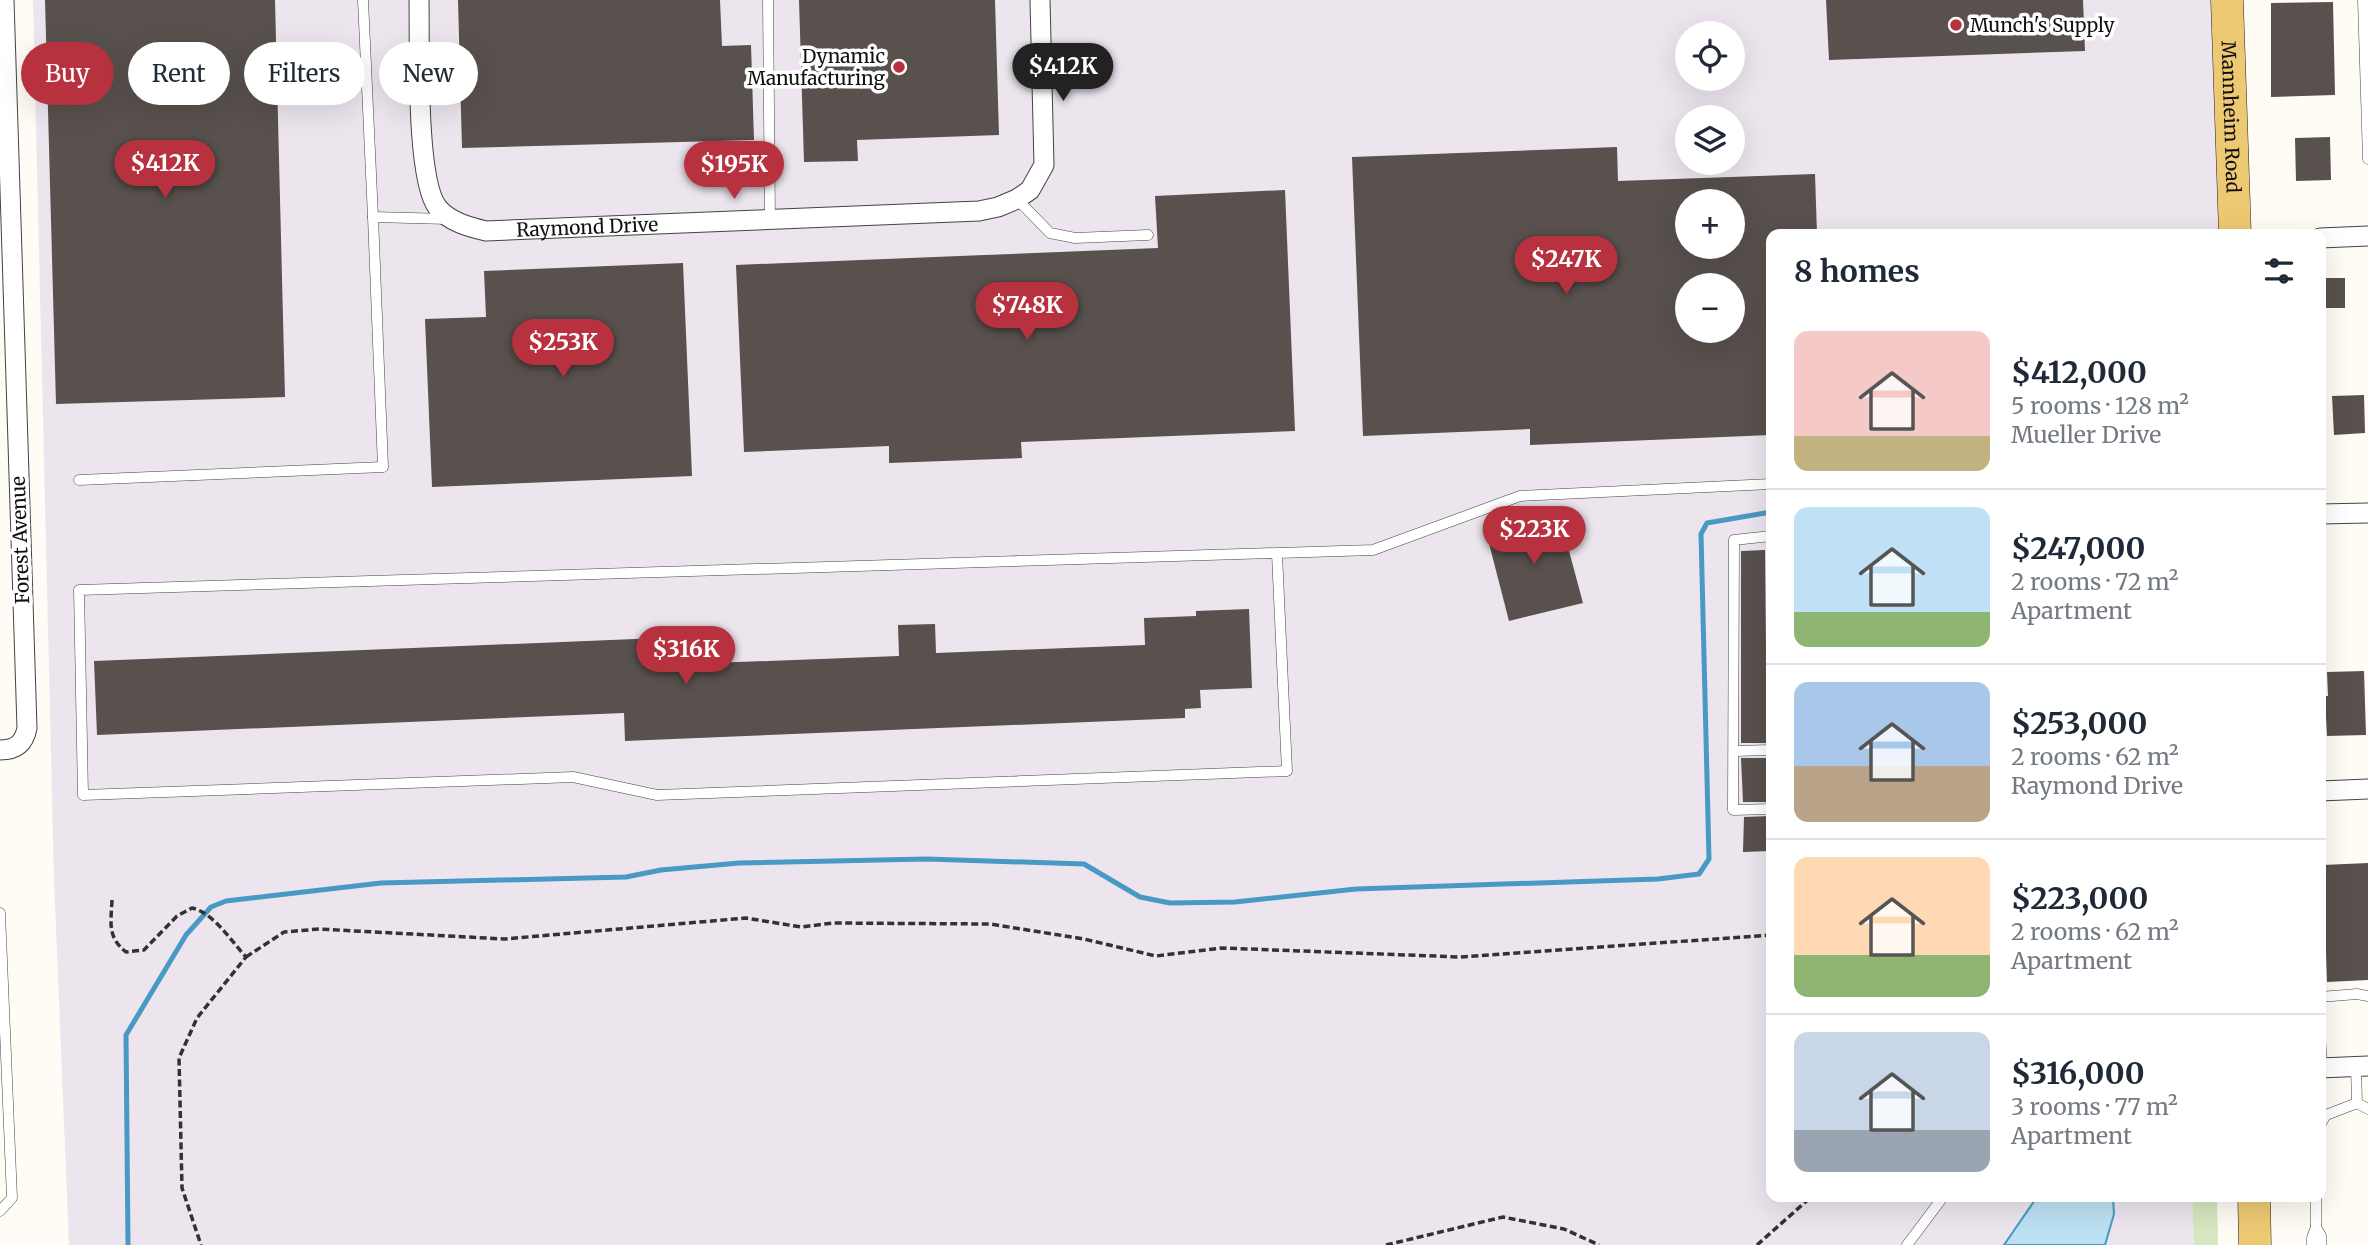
<!DOCTYPE html>
<meta charset="utf-8">
<style>
body{margin:0;font-family:Merriweather,serif;background:#f2f2f3;color:#1f2937;height:100vh;display:flex;flex-direction:column;font-size:26px;white-space:nowrap}
*{box-sizing:border-box;margin:0}
p{font-size:23px;color:#747a83}
.icon{flex:none;width:38px;height:38px;fill:none;stroke:currentColor;stroke-width:2;stroke-linecap:round;stroke-linejoin:round}
.map{position:relative;flex:1;overflow:hidden}
.side{position:absolute;left:1766px;top:229px;width:560px;height:973px;display:flex;flex-direction:column;background:#fff;border-radius:14px;box-shadow:0 7px 28px #0002}
.side>*{flex:none}
.guide{position:absolute;left:21px;top:42px;width:665px;height:63px;display:flex;gap:14px}
.buttons{position:absolute;left:1675px;top:21px;display:grid;gap:14px}
.buttons a{display:grid;place-items:center;width:70px;height:70px;border-radius:50%;background:#fff;box-shadow:0 7px 28px #0002;font-size:35px}
.price{position:absolute;translate:-50% -60px;padding:0 16px;border-radius:24px;background:#b7313f;color:#fff;font-size:23px;line-height:46px;filter:drop-shadow(0 2px 4px #0008)}
.price::after{content:'';position:absolute;left:50%;top:42px;width:21px;height:16px;margin-left:-10px;background:inherit;clip-path:polygon(0 0,100% 0,50% 100%)}
.price.current{background:#222;color:#fff}
ul{padding:0;list-style:none}
li{display:flex;align-items:center;gap:21px;height:175px;padding:0 28px}
li+li{border-top:2px solid #e0e1e3}
li span{display:grid;place-items:center;flex:none;width:196px;height:140px;border-radius:14px;color:#555}
li>.icon{margin-inline-start:auto}
span .icon{width:84px;height:84px;fill:#fffc;stroke-width:1}
li b{font-size:30px}
h2{display:flex;justify-content:space-between;align-items:center;height:84px;padding:0 28px;font-size:30px}
.chip{padding:0 24px;border-radius:32px;background:#fff;box-shadow:0 7px 28px #0002;font-size:24px;line-height:63px}
.chip.current{background:#b7313f;color:#fff}
.map>svg:first-child{display:block}
.industrial{fill:#ece5ee;fill-rule:evenodd}
.green{fill:#d6e7bf}
.water{fill:#bce1f2;stroke:#4899c4;stroke-width:2}
.lines{fill:none;stroke-linecap:round;stroke-linejoin:round}
.stream{stroke:#4899c4;stroke-width:5}
.building{fill:#58514d;fill-rule:evenodd}
.service-casing{stroke:#434343;stroke-width:11}
.minor-casing{stroke:#434343;stroke-width:21}
.primary-casing{stroke:#212121;stroke-width:33}
.path{stroke:#323232;stroke-width:3.5;stroke-dasharray:7 3.5;stroke-linecap:butt}
.service{stroke:#fff;stroke-width:10}
.minor{stroke:#fff;stroke-width:19}
.primary{stroke:#eec974;stroke-width:32}
.poi-dot{fill:#b7313f;stroke:#fff;stroke-width:2.5}
.labels{text-anchor:middle;dominant-baseline:central;stroke-width:7;stroke-linejoin:round;paint-order:stroke}
.poi-label{font-size:19px;fill:#101010;stroke:#fff;text-anchor:start}
.street-label{font-size:19px;fill:#101010;stroke:#fff}
</style>
<div class="map">
<svg width="2368" height="1245" viewBox="0 0 2368 1245">
<rect width="100%" height="100%" fill="#fefcf4"/>
<path class="industrial" d="M 33,0 L 2215,0 L 2223,234 L 1771,234 L 1771,1197 L 2192,1197 L 2194,1245 L 69,1245 L 54,880 ZM 1687,33 L 1732,33 L 1732,79 L 1687,79 ZM 1687,117 L 1732,117 L 1732,163 L 1687,163 ZM 1687,201 L 1732,201 L 1732,247 L 1687,247 ZM 1687,285 L 1732,285 L 1732,331 L 1687,331 Z"/>
<path class="green" d="M 2192,1197 L 2217,1197 L 2218,1245 L 2194,1245 Z"/>
<path class="water" d="M 2037,1197 L 2113,1197 L 2114,1214 L 2105,1245 L 2004,1245 Z"/>
<g class="lines">
<path class="stream" d="M 128,1245 L 126,1035 L 186,935 L 211,907 L 226,901 L 381,883 L 626,877 L 661,870 L 739,863 L 927,859 L 1084,864 L 1140,897 L 1170,903 L 1235,902 L 1356,889 L 1658,879 L 1699,874 L 1709,859 L 1701,534 L 1707,523 L 1771,512"/>
</g>
<g class="building">
<path d="M 45,0 L 275,0 L 285,397 L 56,404 Z"/>
<path d="M 458,0 L 720,0 L 722,46 L 751,45 L 754,140 L 462,148 Z"/>
<path d="M 799,0 L 995,0 L 999,135 L 857,140 L 858,161 L 804,162 Z"/>
<path d="M 1826,0 L 2083,0 L 2085,51 L 1829,60 Z"/>
<path d="M 2333,2 L 2335,95 L 2271,97 L 2271,3 Z"/>
<path d="M 2330,137 L 2331,180 L 2296,181 L 2295,138 Z"/>
<path d="M 1617,147 L 1618,181 L 1815,174 L 1817,234 L 1771,234 L 1771,435 L 1530,445 L 1530,429 L 1363,436 L 1352,157 ZM 1687,201 L 1732,201 L 1732,247 L 1687,247 ZM 1687,285 L 1732,285 L 1732,331 L 1687,331 Z"/>
<path d="M 1285,190 L 1295,431 L 1021,442 L 1022,458 L 889,463 L 889,446 L 744,452 L 736,265 L 1158,248 L 1155,196 Z"/>
<path d="M 683,263 L 692,476 L 432,487 L 425,319 L 486,317 L 484,271 Z"/>
<rect x="2320" y="278" width="25" height="30"/>
<path d="M 2364,395 L 2365,433 L 2334,435 L 2332,396 Z"/>
<path d="M 1558,510 L 1583,603 L 1509,621 L 1485,528 Z"/>
<path d="M 1765,550 L 1767,743 L 1741,743 L 1741,551 Z"/>
<path d="M 1249,609 L 1252,688 L 1200,690 L 1201,708 L 1185,709 L 1185,718 L 625,741 L 624,713 L 97,735 L 94,661 L 659,638 L 660,665 L 899,656 L 898,625 L 935,624 L 936,653 L 1145,645 L 1144,618 L 1196,616 L 1196,611 Z"/>
<path d="M 2364,671 L 2366,735 L 2327,736 L 2326,717 L 2320,717 L 2320,696 L 2328,696 L 2327,672 Z"/>
<path d="M 1741,758 L 1768,758 L 1768,767 L 1771,767 L 1771,802 L 1743,802 Z"/>
<path d="M 1771,816 L 1771,851 L 1743,852 L 1744,817 Z"/>
<path d="M 2368,863 L 2368,980 L 2327,982 L 2323,865 Z"/>
</g>
<g class="lines">
<defs>
<g id="service">
<path d="M 363,0 L 373,217"/>
<path d="M 768,0 L 770,220"/>
<path d="M 2363,0 L 2368,159"/>
<path d="M 1017,199 L 1050,233 L 1075,238 L 1148,235"/>
<path d="M 79,480 L 383,467 L 373,217 L 448,219"/>
<path d="M 1771,536 L 1734,540 L 1733,810 L 1771,809"/>
<path d="M 1277,554 L 1287,771 L 657,795 L 573,777 L 83,795 L 79,590 L 1373,550 L 1520,496 L 1771,484"/>
<path d="M 1734,751 L 1771,750"/>
<path d="M 0,913 L 12,1198 L 0,1211"/>
<path d="M 2320,997 L 2357,994 L 2368,996"/>
<path d="M 2320,1034 L 2322,1068"/>
<path d="M 2356,1067 L 2357,1103"/>
<path d="M 2320,1125 L 2326,1115 L 2357,1103 L 2368,1109"/>
<path d="M 2316,1227 L 2321,1236 L 2321,1245"/>
<path d="M 1907,1245 L 1943,1197"/>
<path d="M 2312,1245 L 2312,1238 L 2316,1227 L 2316,1197"/>
</g>
<g id="minor">
<path id="s1" d="M 419,0 C 420,41 415,180 438,208 C 450,222 469,227 486,231 L 979,211 L 998,207 L 1017,199 L 1030,190 L 1044,165 L 1040,0"/>
<path d="M 2320,238 L 2368,236"/>
<path d="M 2320,514 L 2368,513"/>
<path d="M 0,750 C 15,750 24,744 27,728 L 4,0"/>
<path d="M 2320,791 L 2368,789"/>
<path d="M 2320,1068 L 2368,1066"/>
</g>
<g id="primary">
<path id="s2" d="M 2227,0 L 2235,234"/>
<path d="M 2254,1197 L 2255,1245"/>
</g>
</defs>
<use href="#service" class="service-casing"/>
<use href="#minor" class="minor-casing"/>
<use href="#primary" class="primary-casing"/>
<g class="path">
<path d="M 112,900 C 111,923 107,937 126,952 L 144,950 L 177,916 L 192,908 C 214,913 231,941 246,957 L 197,1018 L 179,1058 L 182,1188 L 201,1245"/>
<path d="M 246,957 L 284,932 L 319,929 L 504,939 L 746,918 L 801,927 L 833,923 L 990,924 L 1084,939 L 1156,956 L 1222,948 L 1460,957 L 1771,935"/>
<path d="M 1386,1245 L 1503,1217 L 1564,1229 L 1599,1245"/>
<path d="M 1757,1245 L 1811,1197"/>
</g>
<use href="#service" class="service"/>
<use href="#minor" class="minor"/>
<use href="#primary" class="primary"/>
</g>
<g class="poi-dot">
<circle cx="1956" cy="25" r="7"/>
<circle cx="899" cy="67" r="7"/>
</g>
<g class="labels">
<g class="poi-label">
<text x="1970" y="25">Munch's Supply</text>
<text x="885" y="56" text-anchor="end">Dynamic<tspan x="885" dy="22">Manufacturing</tspan></text>
</g>
<g class="street-label">
<text stroke="none"><textPath href="#s2" startOffset="117">Mannheim Road</textPath></text>
<text stroke="none"><textPath href="#s1" startOffset="366">Raymond Drive</textPath></text>
<text transform="translate(20 540) rotate(-92)">Forest Avenue</text>
</g>
</g>
</svg>
<div class="buttons">
<a><svg class="icon" aria-label="locate" viewBox="0 0 24 24"><circle cx="12" cy="12" r="6"/><path d="M12 2v4M12 18v4M2 12h4M18 12h4"/></svg></a>
<a><svg class="icon" aria-label="layers" viewBox="0 0 24 24"><path d="M12 4l9 5-9 5-9-5zM3 14l9 5 9-5"/></svg></a>
<a>+</a>
<a>−</a>
</div>
<b class="price current" style="left:1063px;top:103px">$412K</b>
<b class="price" style="left:165px;top:200px">$412K</b>
<b class="price" style="left:734px;top:201px">$195K</b>
<b class="price" style="left:1566px;top:296px">$247K</b>
<b class="price" style="left:1027px;top:342px">$748K</b>
<b class="price" style="left:563px;top:379px">$253K</b>
<b class="price" style="left:1534px;top:566px">$223K</b>
<b class="price" style="left:686px;top:686px">$316K</b>
<div class="guide">
<a class="chip current">Buy</a>
<a class="chip">Rent</a>
<a class="chip">Filters</a>
<a class="chip">New</a>
</div>
<section class="side">
<h2>8 homes<svg class="icon" aria-label="filters" viewBox="0 0 24 24"><path d="M4 7h16M4 17h16"/><circle cx="9" cy="7" r="2"/><circle cx="15" cy="17" r="2"/></svg></h2>
<ul>
<li><span style="background:linear-gradient(#f6c9c9 75%,#c2b280 0)"><svg class="icon" aria-label="home" viewBox="0 0 24 24"><path d="M3 11l9-7 9 7M6 9v11h12V9"/></svg></span><div><b>$412,000</b><p>5 rooms · 128 m²</p><p>Mueller Drive</p></div></li>
<li><span style="background:linear-gradient(#bfe0f5 75%,#8fb573 0)"><svg class="icon" aria-label="home" viewBox="0 0 24 24"><path d="M3 11l9-7 9 7M6 9v11h12V9"/></svg></span><div><b>$247,000</b><p>2 rooms · 72 m²</p><p>Apartment</p></div></li>
<li><span style="background:linear-gradient(#a9c7e8 60%,#b9a48a 0)"><svg class="icon" aria-label="home" viewBox="0 0 24 24"><path d="M3 11l9-7 9 7M6 9v11h12V9"/></svg></span><div><b>$253,000</b><p>2 rooms · 62 m²</p><p>Raymond Drive</p></div></li>
<li><span style="background:linear-gradient(#ffd9b3 70%,#8fb573 0)"><svg class="icon" aria-label="home" viewBox="0 0 24 24"><path d="M3 11l9-7 9 7M6 9v11h12V9"/></svg></span><div><b>$223,000</b><p>2 rooms · 62 m²</p><p>Apartment</p></div></li>
<li><span style="background:linear-gradient(#c9d6e8 70%,#9aa5b1 0)"><svg class="icon" aria-label="home" viewBox="0 0 24 24"><path d="M3 11l9-7 9 7M6 9v11h12V9"/></svg></span><div><b>$316,000</b><p>3 rooms · 77 m²</p><p>Apartment</p></div></li>
</ul>
</section>
</div>
